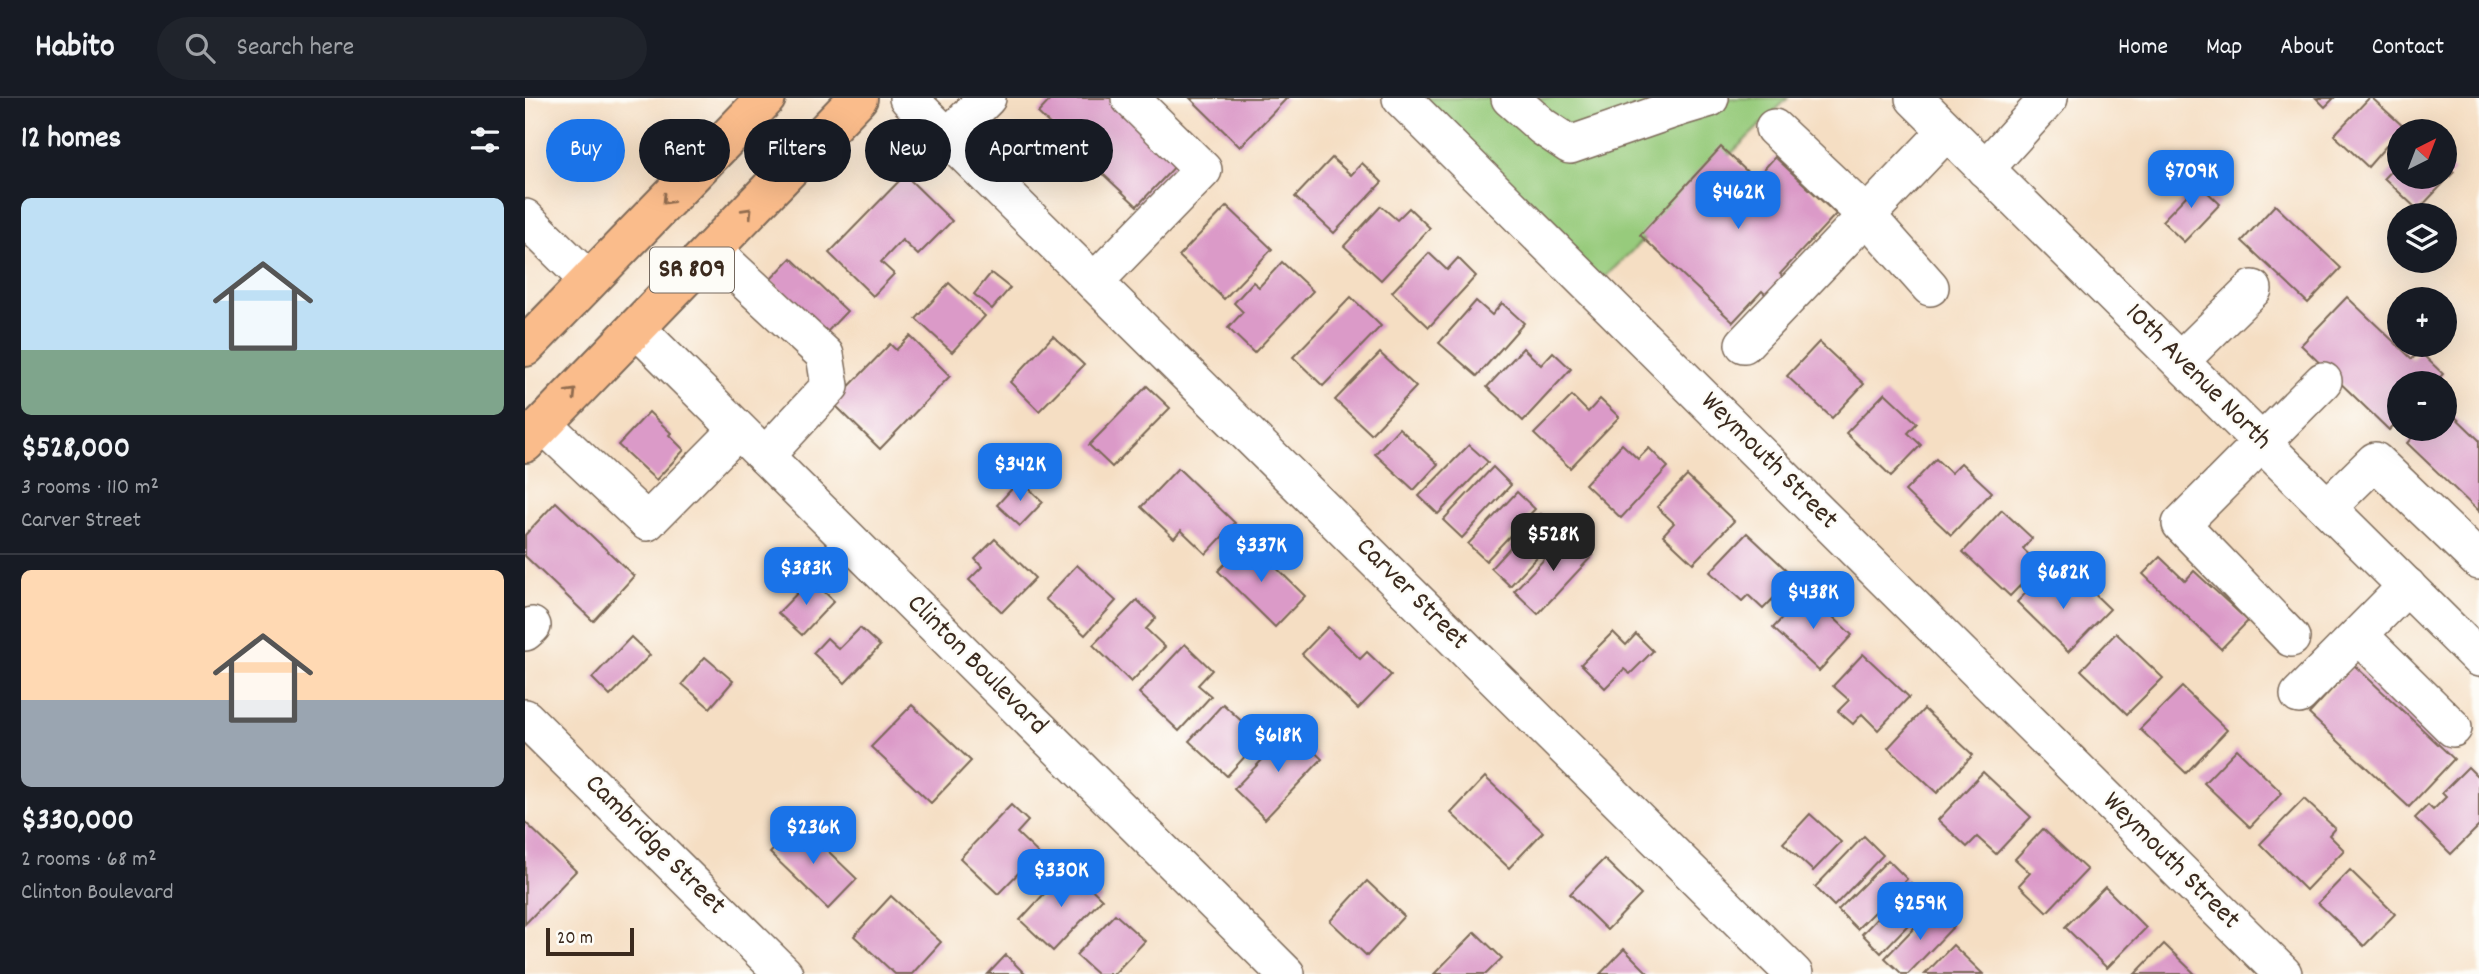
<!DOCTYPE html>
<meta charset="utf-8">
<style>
body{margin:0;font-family:Dekko,sans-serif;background:#20242c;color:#f1f3f6;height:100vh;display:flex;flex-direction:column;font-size:26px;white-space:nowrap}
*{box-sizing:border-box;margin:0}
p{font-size:23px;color:#9ea1a6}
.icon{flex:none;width:38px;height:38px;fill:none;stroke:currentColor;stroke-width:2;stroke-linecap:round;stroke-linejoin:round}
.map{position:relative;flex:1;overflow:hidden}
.details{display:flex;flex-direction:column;background:#171b24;width:525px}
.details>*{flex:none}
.top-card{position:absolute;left:21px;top:21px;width:665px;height:63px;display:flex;gap:14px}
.needle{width:46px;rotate:42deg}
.tools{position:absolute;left:1862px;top:21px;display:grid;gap:14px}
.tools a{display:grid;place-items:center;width:70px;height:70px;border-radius:50%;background:#171b24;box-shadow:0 7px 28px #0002;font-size:35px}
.scale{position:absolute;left:21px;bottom:18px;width:88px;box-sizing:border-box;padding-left:7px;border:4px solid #3b2a1e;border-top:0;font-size:19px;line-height:24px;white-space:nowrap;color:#3b2a1e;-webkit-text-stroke:5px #fdfcf7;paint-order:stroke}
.price{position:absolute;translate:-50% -60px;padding:0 16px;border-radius:14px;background:#1a73e8;color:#fff;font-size:23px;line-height:46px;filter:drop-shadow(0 2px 4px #0008)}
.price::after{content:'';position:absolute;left:50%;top:42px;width:21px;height:16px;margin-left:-10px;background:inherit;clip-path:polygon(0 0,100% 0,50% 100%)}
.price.on{background:#222;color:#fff}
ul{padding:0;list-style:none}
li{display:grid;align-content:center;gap:14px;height:371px;padding:0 21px}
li+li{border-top:2px solid #363941}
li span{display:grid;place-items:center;height:217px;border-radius:10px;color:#555}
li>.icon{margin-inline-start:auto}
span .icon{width:126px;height:126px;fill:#fffc;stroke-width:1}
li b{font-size:30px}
h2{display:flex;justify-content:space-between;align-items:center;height:84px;padding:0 21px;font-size:30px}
.pill{padding:0 24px;border-radius:32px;background:#171b24;box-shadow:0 7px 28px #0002;font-size:24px;line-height:63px}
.pill.on{background:#1a73e8;color:#fff}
header{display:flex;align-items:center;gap:42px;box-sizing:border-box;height:98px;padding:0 35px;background:#171b24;border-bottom:2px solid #363941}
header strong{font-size:33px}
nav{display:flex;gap:38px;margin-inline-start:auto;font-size:24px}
.search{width:490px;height:63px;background:#20242c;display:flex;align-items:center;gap:18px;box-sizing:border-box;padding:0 24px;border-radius:38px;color:#9ea1a6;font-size:26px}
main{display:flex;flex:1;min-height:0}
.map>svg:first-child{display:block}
.green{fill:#97cb7c;stroke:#697a4d;stroke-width:2}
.building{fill:#db9ac8}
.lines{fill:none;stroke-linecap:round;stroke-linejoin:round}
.minor-casing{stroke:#7c6958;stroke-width:40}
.major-casing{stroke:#7c6958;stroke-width:42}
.minor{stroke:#fff;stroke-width:37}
.major{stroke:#fabc8b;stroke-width:38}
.oneway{stroke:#916c4f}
.labels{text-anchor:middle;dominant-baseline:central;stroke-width:5;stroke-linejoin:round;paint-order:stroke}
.shield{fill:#fdfcf7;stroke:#75695f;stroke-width:2}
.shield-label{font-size:26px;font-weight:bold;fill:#3b2a1e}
.street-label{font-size:28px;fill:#3b2a1e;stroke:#fdfcf7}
</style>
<header>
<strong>Habito</strong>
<div class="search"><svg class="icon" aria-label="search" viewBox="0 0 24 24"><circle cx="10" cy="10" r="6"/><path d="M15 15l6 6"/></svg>Search here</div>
<nav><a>Home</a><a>Map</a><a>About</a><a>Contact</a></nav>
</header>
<main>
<section class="details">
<h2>12 homes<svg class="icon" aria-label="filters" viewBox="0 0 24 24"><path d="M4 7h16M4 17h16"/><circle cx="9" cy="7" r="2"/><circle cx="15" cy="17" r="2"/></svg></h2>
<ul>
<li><span style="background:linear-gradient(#bfe0f5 70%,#7fa58c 0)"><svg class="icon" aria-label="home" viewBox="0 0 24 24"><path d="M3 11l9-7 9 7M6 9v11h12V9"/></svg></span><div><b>$528,000</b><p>3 rooms · 110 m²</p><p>Carver Street</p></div></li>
<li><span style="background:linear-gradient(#ffd9b3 60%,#9aa5b1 0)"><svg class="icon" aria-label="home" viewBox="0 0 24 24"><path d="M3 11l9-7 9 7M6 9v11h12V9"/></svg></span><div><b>$330,000</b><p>2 rooms · 68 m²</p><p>Clinton Boulevard</p></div></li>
</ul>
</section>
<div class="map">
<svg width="1954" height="876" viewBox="0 0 1954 876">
<rect width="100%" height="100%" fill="#fdfcf7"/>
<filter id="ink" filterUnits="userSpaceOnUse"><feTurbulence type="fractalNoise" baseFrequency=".0143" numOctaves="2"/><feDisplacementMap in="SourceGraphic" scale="14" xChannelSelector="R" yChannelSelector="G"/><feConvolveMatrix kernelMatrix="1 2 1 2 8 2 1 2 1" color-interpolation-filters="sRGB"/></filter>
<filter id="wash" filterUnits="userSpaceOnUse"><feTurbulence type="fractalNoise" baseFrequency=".00686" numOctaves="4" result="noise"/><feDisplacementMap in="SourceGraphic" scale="28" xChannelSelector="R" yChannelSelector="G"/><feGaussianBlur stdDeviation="1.57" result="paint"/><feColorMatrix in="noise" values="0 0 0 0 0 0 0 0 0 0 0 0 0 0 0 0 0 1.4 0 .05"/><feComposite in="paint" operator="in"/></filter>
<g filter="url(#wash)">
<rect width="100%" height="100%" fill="#f5dec3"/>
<path class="green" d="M 876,0 L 1263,0 L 1068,191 Z"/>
<g id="blocks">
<g class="building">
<path d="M 527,0 L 594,0 L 658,60 L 612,108 L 513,15 Z"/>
<path d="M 665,0 L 762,0 L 715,49 Z"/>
<path d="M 1791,0 L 1809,0 L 1800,9 Z"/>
<path d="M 1844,0 L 1847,0 L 1880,30 L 1874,33 L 1843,69 L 1809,37 Z"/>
<path d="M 1196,49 L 1230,81 L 1250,59 L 1311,116 L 1255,176 L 1264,184 L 1247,203 L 1237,193 L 1208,224 L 1115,137 Z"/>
<path d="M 807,60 L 826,77 L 837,65 L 857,84 L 809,135 L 770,99 Z"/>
<path d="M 1874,64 L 1874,79 L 1920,79 L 1920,66 L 1929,74 L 1893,112 L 1859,80 Z"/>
<path d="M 1661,74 L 1695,106 L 1659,144 L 1637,123 L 1668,91 L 1656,80 Z"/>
<path d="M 380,77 L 427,123 L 393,157 L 377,142 L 356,164 L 369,176 L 348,198 L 304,155 Z"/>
<path d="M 1750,107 L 1816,170 L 1783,205 L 1717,143 Z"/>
<path d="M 702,108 L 747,151 L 699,201 L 654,158 Z"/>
<path d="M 856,108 L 872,122 L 884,110 L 905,130 L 856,182 L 819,148 Z"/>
<path d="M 904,155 L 922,172 L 933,160 L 951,178 L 904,229 L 867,194 Z"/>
<path d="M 266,160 L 322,213 L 300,236 L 245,182 Z"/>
<path d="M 757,164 L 788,193 L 729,255 L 703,230 L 718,214 L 709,205 L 728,184 L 734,189 Z"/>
<path d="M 466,175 L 485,190 L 467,211 L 449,196 Z"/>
<path d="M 424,185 L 460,218 L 427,254 L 391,221 Z"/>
<path d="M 826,199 L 856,228 L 798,288 L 768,259 Z"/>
<path d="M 1822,199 L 1887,261 L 1895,254 L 1918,276 L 1909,285 L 1874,285 L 1874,322 L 1864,332 L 1776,247 Z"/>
<path d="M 951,203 L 967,217 L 977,205 L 999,225 L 952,278 L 914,245 Z"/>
<path d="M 385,238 L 425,278 L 355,351 L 308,305 L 365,246 L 371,252 Z"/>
<path d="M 528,238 L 559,267 L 514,313 L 485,284 Z"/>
<path d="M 1294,244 L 1339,286 L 1307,320 L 1262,278 Z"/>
<path d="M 998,250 L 1016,267 L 1028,254 L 1046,271 L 998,323 L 962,289 Z"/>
<path d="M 855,255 L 891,289 L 846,336 L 810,302 Z"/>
<path d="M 622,288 L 645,310 L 587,369 L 564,347 Z"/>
<path d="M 1360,295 L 1392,325 L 1383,335 L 1396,347 L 1366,378 L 1321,335 Z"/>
<path d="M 1047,298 L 1063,314 L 1075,301 L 1094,319 L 1045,370 L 1009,336 Z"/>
<path d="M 1920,309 L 1954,342 L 1954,414 L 1882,345 L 1895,331 L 1920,331 Z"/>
<path d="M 124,314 L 146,335 L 144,337 L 159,352 L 131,382 L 93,347 Z"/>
<path d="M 874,330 L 913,366 L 889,392 L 850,356 Z"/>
<path d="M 1097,346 L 1113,361 L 1124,350 L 1143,369 L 1096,420 L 1060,386 Z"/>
<path d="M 944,347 L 963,364 L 913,416 L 894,398 Z"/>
<path d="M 1411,361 L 1426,375 L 1436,365 L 1467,394 L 1426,437 L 1380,393 Z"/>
<path d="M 968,369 L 986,387 L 937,440 L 918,422 Z"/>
<path d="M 653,370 L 710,425 L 681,456 L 656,432 L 649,440 L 616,409 Z"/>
<path d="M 1162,378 L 1209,423 L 1168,465 L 1138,437 L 1149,425 L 1132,409 Z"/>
<path d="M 495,382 L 518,404 L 495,428 L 472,407 Z"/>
<path d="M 992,394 L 1010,411 L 961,463 L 943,446 Z"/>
<path d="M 31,404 L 109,478 L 68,523 L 0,458 L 0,437 Z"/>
<path d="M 1477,412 L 1507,440 L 1498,451 L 1515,467 L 1485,498 L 1438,454 Z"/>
<path d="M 1016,416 L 1035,434 L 985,488 L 966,470 Z"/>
<path d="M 1044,435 L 1068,457 L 1013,516 L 989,493 Z"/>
<path d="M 1222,435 L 1269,479 L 1238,511 L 1223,497 L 1217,503 L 1185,474 Z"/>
<path d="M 470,441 L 510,480 L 477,514 L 444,482 L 457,469 L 450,461 Z"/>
<path d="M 723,442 L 780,498 L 750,529 L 693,473 Z"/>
<path d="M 1635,459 L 1660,483 L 1669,473 L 1723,523 L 1696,551 L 1618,476 Z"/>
<path d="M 552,467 L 591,503 L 560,537 L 520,501 Z"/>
<path d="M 1519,476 L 1542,499 L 1557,484 L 1585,511 L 1543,554 L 1492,504 Z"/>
<path d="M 286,481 L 309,503 L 277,537 L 253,515 Z"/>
<path d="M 1282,494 L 1327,537 L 1294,573 L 1248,530 Z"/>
<path d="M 612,502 L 631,520 L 621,531 L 640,549 L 606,584 L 568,547 Z"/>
<path d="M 803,529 L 835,561 L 842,554 L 866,577 L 833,611 L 777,556 Z"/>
<path d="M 335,530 L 355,548 L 320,585 L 288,555 L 302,540 L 314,551 Z"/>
<path d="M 1088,534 L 1101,547 L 1111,536 L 1128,553 L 1105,576 L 1099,571 L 1080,590 L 1056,566 Z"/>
<path d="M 1591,535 L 1638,580 L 1602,616 L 1556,572 Z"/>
<path d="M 106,539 L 125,557 L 85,598 L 67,580 Z"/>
<path d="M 660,546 L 687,572 L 673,587 L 686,598 L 654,633 L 614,595 Z"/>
<path d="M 1338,556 L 1384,599 L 1353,632 L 1337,616 L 1328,626 L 1313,613 L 1324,602 L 1308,588 Z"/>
<path d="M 180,559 L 208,583 L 185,610 L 157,586 Z"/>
<path d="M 1829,567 L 1929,661 L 1884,709 L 1784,616 Z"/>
<path d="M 1657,589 L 1702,632 L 1661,675 L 1615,631 Z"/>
<path d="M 698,606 L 736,641 L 702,678 L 664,643 Z"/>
<path d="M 387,607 L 446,663 L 406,705 L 346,649 Z"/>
<path d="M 1399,611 L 1448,657 L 1412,695 L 1363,650 Z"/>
<path d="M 766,632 L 797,661 L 740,721 L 709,691 Z"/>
<path d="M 1712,651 L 1757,695 L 1725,729 L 1679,685 Z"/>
<path d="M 1943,669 L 1954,680 L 1954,728 L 1926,756 L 1890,720 L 1903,707 L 1908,712 L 1921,699 L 1917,695 Z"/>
<path d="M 1458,674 L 1506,719 L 1471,756 L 1452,739 L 1442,749 L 1413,722 Z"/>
<path d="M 960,679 L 1018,734 L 984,770 L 926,715 Z"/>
<path d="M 1779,701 L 1810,730 L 1804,737 L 1819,752 L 1781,792 L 1735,746 Z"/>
<path d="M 486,707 L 503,723 L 492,735 L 513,755 L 473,796 L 435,760 Z"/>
<path d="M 1285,716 L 1316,744 L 1288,773 L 1258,745 Z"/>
<path d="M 0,724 L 51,773 L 0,826 Z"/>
<path d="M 274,725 L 332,781 L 303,811 L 245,755 Z"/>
<path d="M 1518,731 L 1562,772 L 1522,814 L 1494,787 L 1505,775 L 1490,761 Z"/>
<path d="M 1339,738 L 1358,757 L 1309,808 L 1290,789 Z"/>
<path d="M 1079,761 L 1116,797 L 1082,832 L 1045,796 Z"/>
<path d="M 1363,762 L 1382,781 L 1332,831 L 1313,812 Z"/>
<path d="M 544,769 L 577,801 L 528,853 L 495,822 Z"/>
<path d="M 1825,772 L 1870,816 L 1839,848 L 1793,805 Z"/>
<path d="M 842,783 L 879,818 L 842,858 L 805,823 Z"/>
<path d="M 1386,785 L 1405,804 L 1356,855 L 1337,836 Z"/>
<path d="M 1580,789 L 1621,830 L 1582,870 L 1540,829 Z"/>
<path d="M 366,798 L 416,844 L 387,876 L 370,876 L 329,838 Z"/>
<path d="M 1409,809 L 1429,828 L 1383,876 L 1377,876 L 1360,860 Z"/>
<path d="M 590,816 L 620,843 L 589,876 L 572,876 L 551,857 Z"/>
<path d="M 950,834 L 977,860 L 961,876 L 909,876 Z"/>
<path d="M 1639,846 L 1670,876 L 1610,876 Z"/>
<path d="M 1428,847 L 1458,876 L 1400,876 Z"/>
<path d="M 1099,851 L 1124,876 L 1075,876 Z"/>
<path d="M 481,857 L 500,876 L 463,876 Z"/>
</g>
</g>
</g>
<g filter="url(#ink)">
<use href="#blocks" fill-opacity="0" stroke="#7c6958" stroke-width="2"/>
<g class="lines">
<defs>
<g id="minor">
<path d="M 383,0 L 1269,876"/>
<path d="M 876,0 L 1758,876"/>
<path d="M 985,0 L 1018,29 L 1045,47 L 1152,10 L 1147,0"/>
<path d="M 1162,0 L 1152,10 L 1185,0"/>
<path d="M 1389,0 L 1954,560"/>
<path d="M 1249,30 L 1342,118 L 1405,189"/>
<path d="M 423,39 L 462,0"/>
<path d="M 1460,71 L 1524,0"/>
<path d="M 0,120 L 64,183"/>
<path d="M 187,152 L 300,257 L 305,288 L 240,358"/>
<path d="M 569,184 L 678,72 L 605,0"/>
<path d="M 111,230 L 761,876"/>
<path d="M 1219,246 L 1422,33"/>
<path d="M 1655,263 L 1728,191"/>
<path d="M 18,326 L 122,424 L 213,332"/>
<path d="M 1803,409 L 1850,363 L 1954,463"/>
<path d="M 0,534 L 7,528"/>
<path d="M 1834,537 L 1928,630"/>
<path d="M 1766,540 L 1656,426 L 1798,283"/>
<path d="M 1774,597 L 1882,488"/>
<path d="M 0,620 L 259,876"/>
</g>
<g id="major">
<path d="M 0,249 L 241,0"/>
<path d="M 0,345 L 333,0"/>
</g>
</defs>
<use href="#minor" class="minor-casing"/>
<use href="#major" class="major-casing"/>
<use href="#minor" class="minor"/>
<use href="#major" class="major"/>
</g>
<defs><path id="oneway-chevron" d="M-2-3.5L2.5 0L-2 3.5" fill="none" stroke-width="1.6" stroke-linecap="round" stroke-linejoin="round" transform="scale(1.75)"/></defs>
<g class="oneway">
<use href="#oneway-chevron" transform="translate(142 102) rotate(134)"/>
<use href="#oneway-chevron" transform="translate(223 114) rotate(-46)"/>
<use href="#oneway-chevron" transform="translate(47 295) rotate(-46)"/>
</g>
</g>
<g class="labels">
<rect class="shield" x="125" y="149.5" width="84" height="45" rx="5"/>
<g class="shield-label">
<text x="167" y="172">SR 809</text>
</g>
<g class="street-label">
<text transform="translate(1672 280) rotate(45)">10th Avenue North</text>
<text transform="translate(1243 364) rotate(45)">Weymouth Street</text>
<text transform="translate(886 497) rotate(45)">Carver Street</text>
<text transform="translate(451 568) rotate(45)">Clinton Boulevard</text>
<text transform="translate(129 748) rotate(45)">Cambridge Street</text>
<text transform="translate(1645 764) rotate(45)">Weymouth Street</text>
</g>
</g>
</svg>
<div class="tools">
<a><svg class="needle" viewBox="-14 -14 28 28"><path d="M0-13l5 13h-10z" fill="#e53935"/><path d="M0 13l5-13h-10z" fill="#9ea1a6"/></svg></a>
<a><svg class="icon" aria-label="layers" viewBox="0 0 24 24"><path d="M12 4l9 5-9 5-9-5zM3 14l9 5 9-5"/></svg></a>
<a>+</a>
<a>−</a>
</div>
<div class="scale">20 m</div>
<b class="price" style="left:1666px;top:112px">$709K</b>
<b class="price" style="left:1213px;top:133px">$462K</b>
<b class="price" style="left:495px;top:405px">$342K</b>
<b class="price on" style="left:1028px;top:475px">$528K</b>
<b class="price" style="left:736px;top:486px">$337K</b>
<b class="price" style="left:281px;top:509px">$383K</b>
<b class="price" style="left:1538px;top:513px">$682K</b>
<b class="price" style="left:1288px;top:533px">$438K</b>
<b class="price" style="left:753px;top:676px">$618K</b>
<b class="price" style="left:288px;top:768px">$236K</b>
<b class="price" style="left:536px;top:811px">$330K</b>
<b class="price" style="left:1395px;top:844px">$259K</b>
<div class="top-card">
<a class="pill on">Buy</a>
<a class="pill">Rent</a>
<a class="pill">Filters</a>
<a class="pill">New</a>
<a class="pill">Apartment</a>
</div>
</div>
</main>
